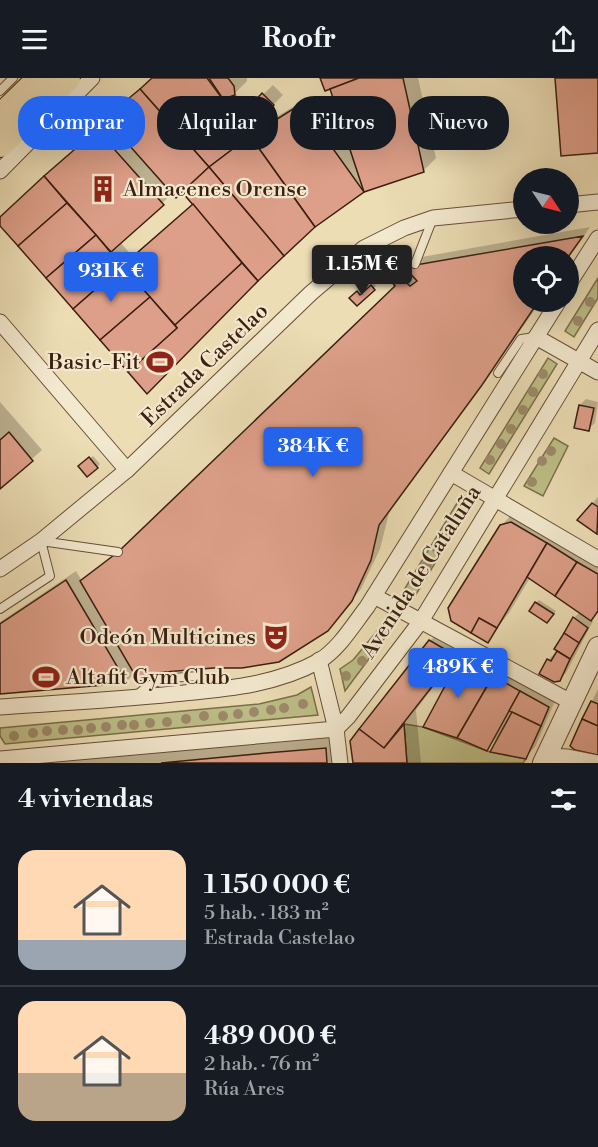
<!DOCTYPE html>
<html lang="es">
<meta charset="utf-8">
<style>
body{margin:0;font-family:"Libre Bodoni",serif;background:#20242c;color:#f1f3f6;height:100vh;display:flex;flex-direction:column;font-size:22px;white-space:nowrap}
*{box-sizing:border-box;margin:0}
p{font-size:20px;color:#9ea1a6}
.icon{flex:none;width:33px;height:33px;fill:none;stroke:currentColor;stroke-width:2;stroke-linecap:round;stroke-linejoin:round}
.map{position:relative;height:685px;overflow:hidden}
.details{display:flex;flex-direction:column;background:#171b24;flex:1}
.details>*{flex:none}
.banner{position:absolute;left:18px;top:18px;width:562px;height:54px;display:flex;gap:12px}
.needle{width:39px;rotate:125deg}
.controls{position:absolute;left:513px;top:90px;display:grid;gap:12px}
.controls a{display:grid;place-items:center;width:66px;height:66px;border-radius:50%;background:#171b24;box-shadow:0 6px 24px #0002;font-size:30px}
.price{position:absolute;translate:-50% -51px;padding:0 14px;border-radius:6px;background:#2563eb;color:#fff;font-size:20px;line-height:39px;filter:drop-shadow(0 2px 3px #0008)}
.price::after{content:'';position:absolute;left:50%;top:36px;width:18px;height:14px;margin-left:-9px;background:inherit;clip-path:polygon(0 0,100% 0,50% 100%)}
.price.selected{background:#222;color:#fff}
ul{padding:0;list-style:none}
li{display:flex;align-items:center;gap:18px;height:150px;padding:0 18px}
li+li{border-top:2px solid #363941}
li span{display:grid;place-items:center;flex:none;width:168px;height:120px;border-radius:18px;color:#555}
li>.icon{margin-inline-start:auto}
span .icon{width:72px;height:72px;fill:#fffc;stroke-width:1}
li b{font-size:26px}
h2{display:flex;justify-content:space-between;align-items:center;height:72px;padding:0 18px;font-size:26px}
.tag{padding:0 21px;border-radius:24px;background:#171b24;box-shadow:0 6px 24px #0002;font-size:21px;line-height:54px}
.tag.selected{background:#2563eb;color:#fff}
header{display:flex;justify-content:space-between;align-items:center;height:78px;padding:0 18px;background:#171b24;font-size:27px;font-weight:800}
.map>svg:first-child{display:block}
.green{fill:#bebf88;stroke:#7c6f4c;stroke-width:1.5}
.shadow{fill:#0003;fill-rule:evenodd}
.building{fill:#dd9f89;stroke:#3b1f10;stroke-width:1.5}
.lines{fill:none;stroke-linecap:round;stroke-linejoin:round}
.service-casing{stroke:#674e39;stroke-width:10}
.minor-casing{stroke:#674e39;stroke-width:17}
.tertiary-casing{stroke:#674e39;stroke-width:22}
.trunk-casing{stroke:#3b1f10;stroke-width:28}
.service{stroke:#f3e9cf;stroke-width:8}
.minor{stroke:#f3e9cf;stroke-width:15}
.tertiary{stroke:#f3e9cf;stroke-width:20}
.trunk{stroke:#ecddb5;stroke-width:26}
.tree{fill:#9d8a6b}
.labels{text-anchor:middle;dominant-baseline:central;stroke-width:4.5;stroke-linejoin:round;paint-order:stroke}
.poi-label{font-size:22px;fill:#3b1f10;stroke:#f3e9cf;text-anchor:start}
.street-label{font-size:22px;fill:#3b1f10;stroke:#f3e9cf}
</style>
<header><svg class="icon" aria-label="menu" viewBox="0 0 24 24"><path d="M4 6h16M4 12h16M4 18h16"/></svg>Roofr<svg class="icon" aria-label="share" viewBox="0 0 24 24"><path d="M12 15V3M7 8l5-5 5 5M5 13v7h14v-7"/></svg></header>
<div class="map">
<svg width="598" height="685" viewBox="0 0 598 685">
<rect width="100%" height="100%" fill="#ecddb5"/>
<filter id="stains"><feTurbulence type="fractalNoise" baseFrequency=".00333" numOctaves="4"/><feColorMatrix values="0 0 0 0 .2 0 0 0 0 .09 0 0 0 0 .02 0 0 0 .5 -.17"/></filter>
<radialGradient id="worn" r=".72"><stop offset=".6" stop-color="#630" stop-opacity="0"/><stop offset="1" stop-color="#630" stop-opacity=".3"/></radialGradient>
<g class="green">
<path d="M 598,200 L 598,220 L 574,259 L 565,253 Z"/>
<path d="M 548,280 L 557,286 L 489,396 L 480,390 Z"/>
<path d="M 554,360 L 568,368 L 543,418 L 524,408 Z"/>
<path d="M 462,417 L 473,423 L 415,518 L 404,512 Z"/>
<path d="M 383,546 L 392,550 L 345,613 L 340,591 L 353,582 Z"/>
<path d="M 311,609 L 318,637 L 5,666 L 0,658 L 0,650 L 259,626 L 297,617 Z"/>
<path d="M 404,646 L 423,649 L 487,673 L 526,681 L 523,685 L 407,685 Z"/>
</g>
<g class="shadow">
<path d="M 152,0 L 247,0 L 247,3 L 235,15 L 247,32 L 273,7 L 283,17 L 267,33 L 273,41 L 311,18 L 352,75 L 332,11 L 321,0 L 418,0 L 436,80 L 424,92 L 364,112 L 314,147 L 147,314 L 0,145 L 0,141 L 109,42 L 117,31 ZM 183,112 L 194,126 L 133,179 L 120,164 L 173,115 Z"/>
<path d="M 590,149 L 568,181 L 568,178 L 524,178 L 524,224 L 540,224 L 491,295 L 389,435 L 380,471 L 361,511 L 327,552 L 135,595 L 126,604 L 0,615 L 0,544 L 76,493 L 82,503 L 129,465 L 397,208 L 390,200 L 400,190 L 406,186 L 408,188 L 416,180 Z"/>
<path d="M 374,205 L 376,208 L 357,226 L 351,220 L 360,211 L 364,216 Z"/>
<path d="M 586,321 L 598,324 L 595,345 L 588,351 L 580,327 Z"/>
<path d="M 0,324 L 42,372 L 0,409 Z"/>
<path d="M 93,378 L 100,386 L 88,397 L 83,386 Z"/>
<path d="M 598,419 L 598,455 L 579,441 Z"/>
<path d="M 514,434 L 598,481 L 598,535 L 591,541 L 593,543 L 566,595 L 559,601 L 548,582 L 555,575 L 557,577 L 559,573 L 556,571 L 574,540 L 580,534 L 530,500 L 509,535 L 487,563 L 501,448 Z"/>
<path d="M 539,522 L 556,533 L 550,540 L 536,525 Z"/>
<path d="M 443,550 L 555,623 L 535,669 L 525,679 L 499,658 L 486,671 L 425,649 L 451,600 L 443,596 L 416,632 L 421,685 L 354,685 L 352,663 L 430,563 Z"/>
<path d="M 598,611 L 598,675 L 571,667 Z"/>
<path d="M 338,658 L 341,685 L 39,685 Z"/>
</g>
<g class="building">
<path d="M 152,0 L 207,0 L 250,58 L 209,89 L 140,11 Z"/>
<path d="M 209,0 L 228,0 L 234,8 L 235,17 L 223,21 Z"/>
<path d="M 320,0 L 359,0 L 325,13 Z"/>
<path d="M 359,0 L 403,0 L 424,94 L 364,114 L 330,11 Z"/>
<path d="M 555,0 L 598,0 L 598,75 L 561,78 Z"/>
<path d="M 140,11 L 209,89 L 176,120 L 105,40 Z"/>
<path d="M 262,15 L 274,27 L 265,37 L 252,26 Z"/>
<path d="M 301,26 L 364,114 L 315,149 L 250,58 Z"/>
<path d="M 249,30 L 263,50 L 250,58 L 238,38 Z"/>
<path d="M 97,52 L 164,127 L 111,174 L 44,98 Z"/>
<path d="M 250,58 L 315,149 L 284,178 L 209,89 Z"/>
<path d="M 209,89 L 284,178 L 258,203 L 182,114 Z"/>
<path d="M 44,98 L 67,125 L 18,168 L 0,148 L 0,139 Z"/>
<path d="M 67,125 L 96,157 L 46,200 L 18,168 Z"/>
<path d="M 193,126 L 242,185 L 175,247 L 122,188 Z"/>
<path d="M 96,157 L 122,188 L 73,231 L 46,200 Z"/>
<path d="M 583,158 L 568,179 L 524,178 L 524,224 L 538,224 L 482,307 L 379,447 L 371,482 L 352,523 L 328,553 L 279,584 L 242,590 L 213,590 L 153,595 L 139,604 L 80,503 L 118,474 L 395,208 L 388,199 L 396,195 L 410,208 L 417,203 L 404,189 Z"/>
<path d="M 242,185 L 258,203 L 147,316 L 128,294 L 177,250 L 175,247 Z"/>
<path d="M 122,188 L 150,219 L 100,262 L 73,231 Z"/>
<path d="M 371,207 L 375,212 L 357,228 L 349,220 L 357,213 L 360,217 Z"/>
<path d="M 150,219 L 177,250 L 128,294 L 100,262 Z"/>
<path d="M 579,327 L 594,330 L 589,353 L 574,350 Z"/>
<path d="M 9,354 L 33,383 L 0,411 L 0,362 Z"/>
<path d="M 89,379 L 98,390 L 87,399 L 78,388 Z"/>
<path d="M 592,425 L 598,429 L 597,456 L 577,442 Z"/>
<path d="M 511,444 L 547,465 L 497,550 L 479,540 L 471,555 L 451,543 L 448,530 L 500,447 Z"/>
<path d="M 547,465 L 577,484 L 555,518 L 527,499 Z"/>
<path d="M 577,484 L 598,496 L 598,533 L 591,543 L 555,518 Z"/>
<path d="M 66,502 L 127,605 L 0,616 L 0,546 Z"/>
<path d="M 535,524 L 554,536 L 547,545 L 529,533 Z"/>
<path d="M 573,539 L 588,550 L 579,565 L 564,555 Z"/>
<path d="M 479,540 L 497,550 L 488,565 L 471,555 Z"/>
<path d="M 564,555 L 579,565 L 570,581 L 554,571 Z"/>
<path d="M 429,562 L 460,580 L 449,601 L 441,597 L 384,670 L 359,651 Z"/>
<path d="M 557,573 L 570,581 L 560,603 L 554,604 L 539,596 L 547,581 L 551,583 Z"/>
<path d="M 460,580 L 493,598 L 457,660 L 423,649 Z"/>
<path d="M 493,598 L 520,613 L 487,673 L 457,660 Z"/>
<path d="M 520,613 L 549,629 L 541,648 L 509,633 Z"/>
<path d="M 591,623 L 598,626 L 598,648 L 582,641 Z"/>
<path d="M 512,634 L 541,648 L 526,681 L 490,674 Z"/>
<path d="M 582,641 L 598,648 L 598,677 L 575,672 L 570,668 Z"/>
<path d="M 404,646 L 407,685 L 353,685 L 350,663 L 359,651 L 384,670 Z"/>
<path d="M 326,670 L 327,685 L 161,685 L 266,675 Z"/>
</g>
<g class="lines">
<defs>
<g id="service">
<path d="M 0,13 L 13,0"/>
<path d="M 415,186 L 433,140"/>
<path d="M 498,295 L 521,261 L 535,259"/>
<path d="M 0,531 L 50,498 L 41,463 L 118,474"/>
<path d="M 137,617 C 158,598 172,600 199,598"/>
</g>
<g id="minor">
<path d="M 0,93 L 92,0"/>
<path d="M 568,127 L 598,124"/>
<path d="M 568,207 L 598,160"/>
<path d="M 0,244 L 127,392"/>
<path d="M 536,259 L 598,294"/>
<path d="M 451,395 L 598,481"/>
<path d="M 0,491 L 41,463 L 127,392 L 311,215 L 364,170 L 404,150 L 433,140 L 524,131"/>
<path d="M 374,518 L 571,624"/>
<path d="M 319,582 L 336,651 L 340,685"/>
<path d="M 0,629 C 58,625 115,622 173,616 C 223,611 274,608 319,583 C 339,571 353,547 367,529 L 558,224"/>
<path d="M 546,678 L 568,679 L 597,685"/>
<path d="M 0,681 L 336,651 L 348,639 L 421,543 L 598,252"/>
</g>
<path id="tertiary" d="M 543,685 L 598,569"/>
<g id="trunk">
<path d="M 0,40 L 41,0"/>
<path d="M 0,66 L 67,0"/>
</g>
</defs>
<use href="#service" class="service-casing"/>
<use href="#minor" class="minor-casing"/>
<use href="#tertiary" class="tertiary-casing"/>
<use href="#trunk" class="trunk-casing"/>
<use href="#service" class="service"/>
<use href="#minor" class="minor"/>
<use href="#tertiary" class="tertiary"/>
<use href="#trunk" class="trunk"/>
</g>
<g class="tree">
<circle cx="590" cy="224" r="5"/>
<circle cx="578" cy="243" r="5"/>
<circle cx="543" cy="296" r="5"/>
<circle cx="533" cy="314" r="5"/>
<circle cx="523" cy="332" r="5"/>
<circle cx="511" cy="351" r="5"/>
<circle cx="501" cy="366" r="5"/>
<circle cx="551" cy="373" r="5"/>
<circle cx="490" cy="382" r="5"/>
<circle cx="542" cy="383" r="5"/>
<circle cx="532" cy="404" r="5"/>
<circle cx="464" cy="425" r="5"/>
<circle cx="456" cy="442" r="5"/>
<circle cx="446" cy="456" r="5"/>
<circle cx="437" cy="471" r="5"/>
<circle cx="427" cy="487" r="5"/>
<circle cx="418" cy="503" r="5"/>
<circle cx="383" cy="555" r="5"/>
<circle cx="374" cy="567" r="5"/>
<circle cx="362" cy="583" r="5"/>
<circle cx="346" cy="598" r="5"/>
<circle cx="303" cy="626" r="5"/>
<circle cx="284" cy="630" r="5"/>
<circle cx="271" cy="632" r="5"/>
<circle cx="254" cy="634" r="5"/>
<circle cx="238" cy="636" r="5"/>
<circle cx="204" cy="638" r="5"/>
<circle cx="223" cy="638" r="5"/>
<circle cx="186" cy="641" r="5"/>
<circle cx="167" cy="644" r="5"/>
<circle cx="150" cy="645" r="5"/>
<circle cx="122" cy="647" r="5"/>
<circle cx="134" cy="647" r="5"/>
<circle cx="106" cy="649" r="5"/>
<circle cx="91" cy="650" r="5"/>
<circle cx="63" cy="652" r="5"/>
<circle cx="78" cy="652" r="5"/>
<circle cx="47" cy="653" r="5"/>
<circle cx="33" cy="655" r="5"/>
<circle cx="14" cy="658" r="5"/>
</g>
<defs>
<symbol id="building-bare" viewBox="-9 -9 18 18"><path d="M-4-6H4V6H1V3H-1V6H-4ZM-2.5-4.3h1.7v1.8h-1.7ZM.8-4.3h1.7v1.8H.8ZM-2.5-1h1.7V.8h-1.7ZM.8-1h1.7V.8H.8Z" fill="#8f2418" stroke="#f3e9cf" stroke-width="2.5" paint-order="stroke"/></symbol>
<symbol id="stadium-bare" viewBox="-9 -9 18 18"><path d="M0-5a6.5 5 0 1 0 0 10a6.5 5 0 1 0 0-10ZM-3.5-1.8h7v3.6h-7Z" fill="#8f2418" stroke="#f3e9cf" stroke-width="2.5" paint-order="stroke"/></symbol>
<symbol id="theatre-bare" viewBox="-9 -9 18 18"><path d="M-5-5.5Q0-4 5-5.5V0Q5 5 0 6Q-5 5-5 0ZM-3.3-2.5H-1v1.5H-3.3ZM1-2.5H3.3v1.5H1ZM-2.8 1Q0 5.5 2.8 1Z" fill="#8f2418" stroke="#f3e9cf" stroke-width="2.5" paint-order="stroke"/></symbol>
</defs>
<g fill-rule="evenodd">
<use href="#building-bare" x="84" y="92" width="38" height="38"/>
<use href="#stadium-bare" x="141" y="265" width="38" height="38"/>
<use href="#theatre-bare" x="257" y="540" width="38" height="38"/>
<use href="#stadium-bare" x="27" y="580" width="38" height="38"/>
</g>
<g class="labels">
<g class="poi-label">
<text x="123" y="111">Almacenes Orense</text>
<text x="140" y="284" text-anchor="end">Basic-Fit</text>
<text x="256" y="559" text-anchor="end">Odeón Multicines</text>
<text x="66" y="599">Altafit Gym Club</text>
</g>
<g class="street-label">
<text transform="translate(205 287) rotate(-44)">Estrada Castelao</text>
<text transform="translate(421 494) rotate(-57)">Avenida de Cataluña</text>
</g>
</g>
<rect width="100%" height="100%" filter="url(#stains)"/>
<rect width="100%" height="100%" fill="url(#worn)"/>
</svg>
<div class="controls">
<a><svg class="needle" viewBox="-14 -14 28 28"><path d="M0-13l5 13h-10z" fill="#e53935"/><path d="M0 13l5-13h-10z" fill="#9ea1a6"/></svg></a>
<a><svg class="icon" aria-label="locate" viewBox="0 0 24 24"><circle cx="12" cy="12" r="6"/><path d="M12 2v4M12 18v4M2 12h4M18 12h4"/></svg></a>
</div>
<b class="price selected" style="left:362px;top:218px">1.15M €</b>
<b class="price" style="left:111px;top:225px">931K €</b>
<b class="price" style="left:313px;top:400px">384K €</b>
<b class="price" style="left:458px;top:621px">489K €</b>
<div class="banner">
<a class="tag selected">Comprar</a>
<a class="tag">Alquilar</a>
<a class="tag">Filtros</a>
<a class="tag">Nuevo</a>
</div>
</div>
<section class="details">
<h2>4 viviendas<svg class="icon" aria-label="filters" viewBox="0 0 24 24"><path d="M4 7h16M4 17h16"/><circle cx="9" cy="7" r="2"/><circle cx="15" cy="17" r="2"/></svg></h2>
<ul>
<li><span style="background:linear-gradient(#ffd9b3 75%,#9aa5b1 0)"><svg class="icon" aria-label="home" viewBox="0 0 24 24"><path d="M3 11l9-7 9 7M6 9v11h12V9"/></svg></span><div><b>1 150 000 €</b><p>5 hab. · 183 m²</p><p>Estrada Castelao</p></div></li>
<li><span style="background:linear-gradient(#ffd9b3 60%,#b9a48a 0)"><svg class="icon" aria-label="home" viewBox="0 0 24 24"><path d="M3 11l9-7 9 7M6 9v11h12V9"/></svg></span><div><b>489 000 €</b><p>2 hab. · 76 m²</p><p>Rúa Ares</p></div></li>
</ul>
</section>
